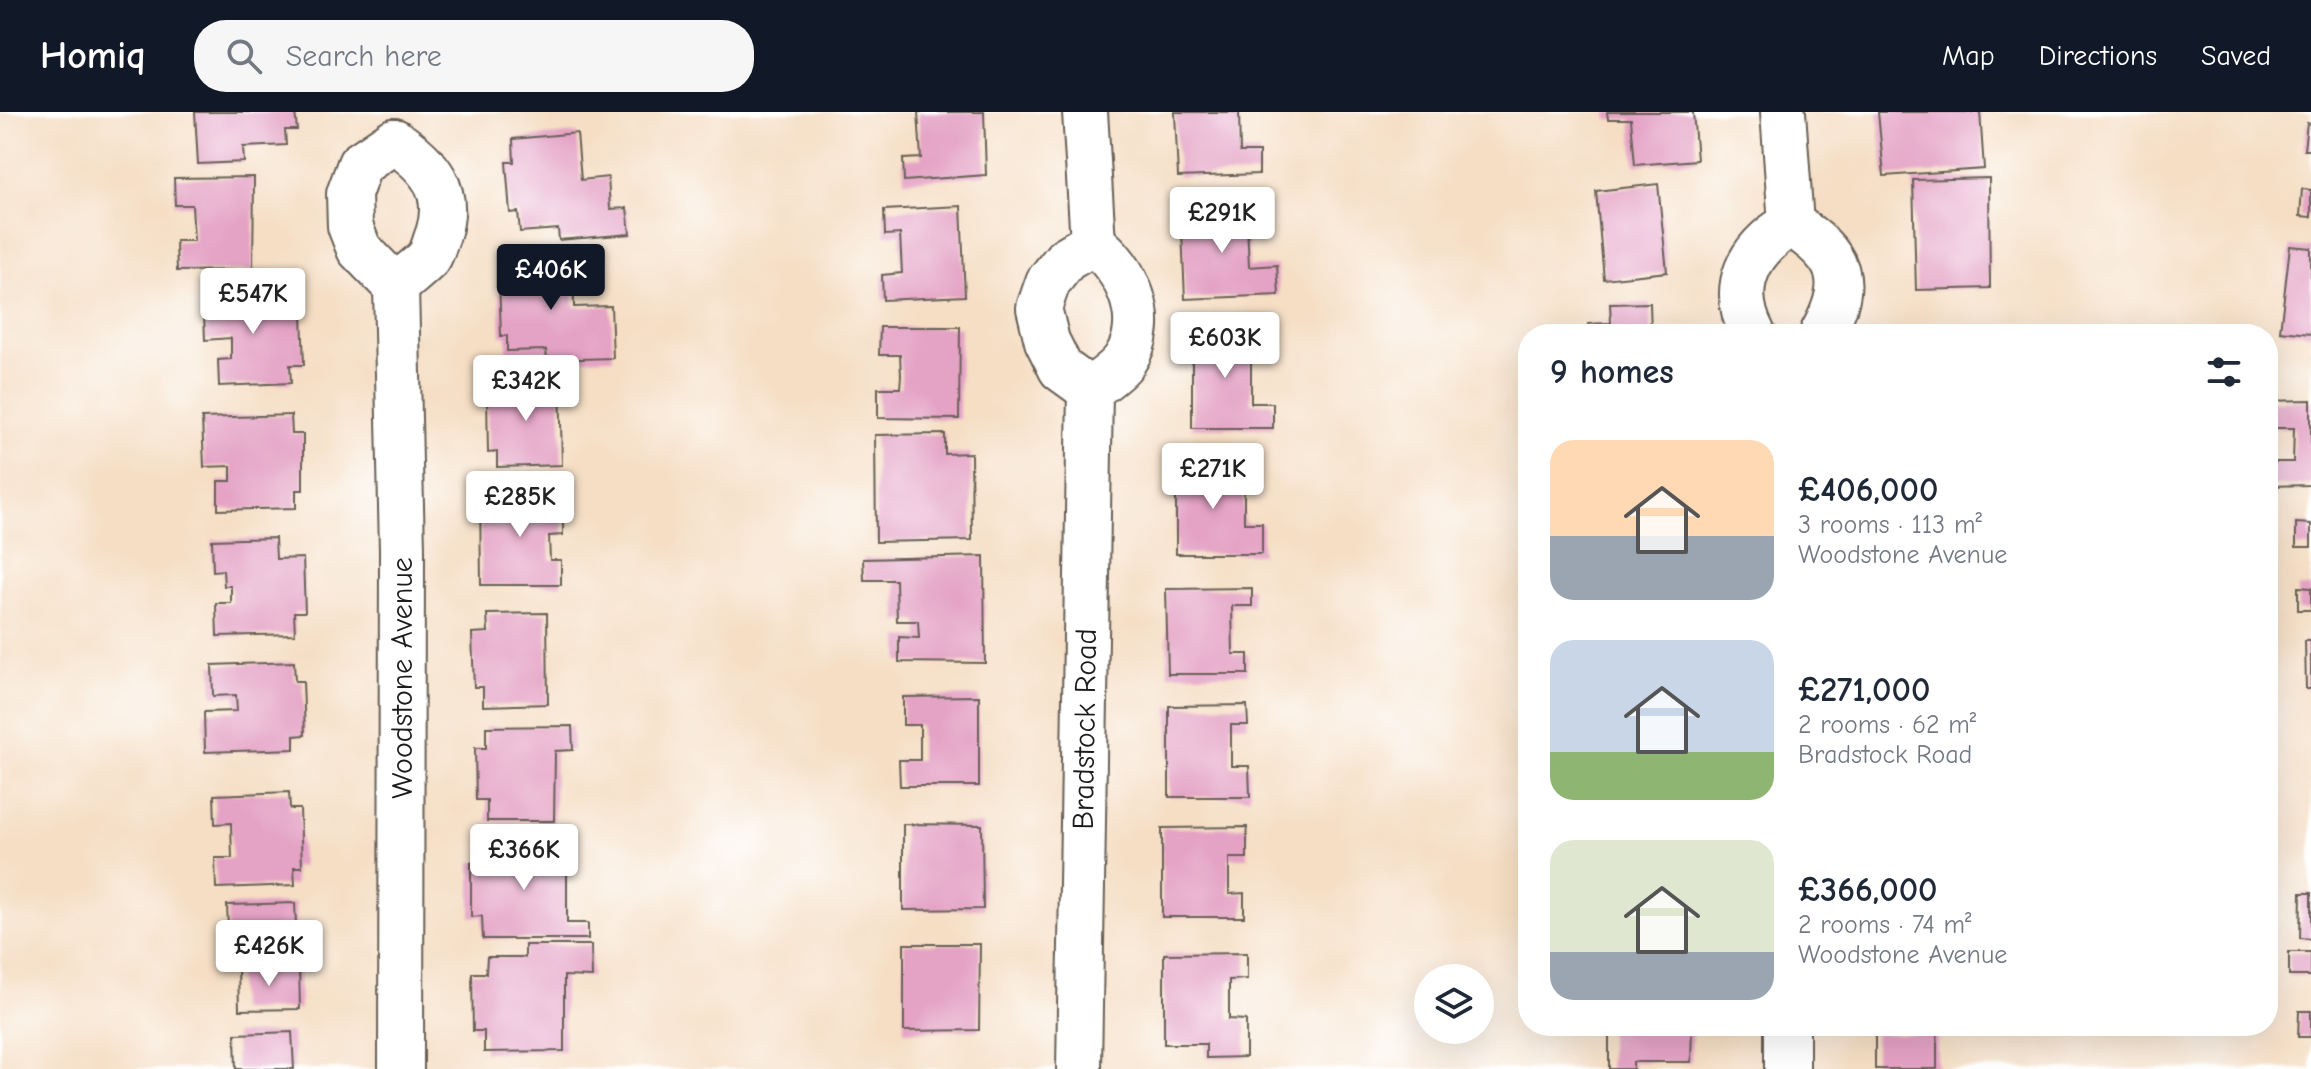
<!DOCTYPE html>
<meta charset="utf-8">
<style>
body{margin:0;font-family:"Comic Neue",sans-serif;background:#f6f6f7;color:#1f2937;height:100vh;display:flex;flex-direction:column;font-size:30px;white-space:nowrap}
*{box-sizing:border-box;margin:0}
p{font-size:26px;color:#747a83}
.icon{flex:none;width:44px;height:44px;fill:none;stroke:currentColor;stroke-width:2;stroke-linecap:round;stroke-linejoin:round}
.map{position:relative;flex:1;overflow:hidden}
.panel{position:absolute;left:1518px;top:212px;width:760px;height:712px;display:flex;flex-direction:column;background:#fff;border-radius:32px;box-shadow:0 8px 32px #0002}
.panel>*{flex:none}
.buttons{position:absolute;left:1414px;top:852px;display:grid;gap:16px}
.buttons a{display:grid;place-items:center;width:80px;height:80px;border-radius:50%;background:#fff;box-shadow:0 8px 32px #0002;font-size:40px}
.price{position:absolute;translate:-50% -68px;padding:0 18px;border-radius:8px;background:#fff;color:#222;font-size:26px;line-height:52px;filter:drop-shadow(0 2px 4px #0008)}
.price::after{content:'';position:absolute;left:50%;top:48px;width:24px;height:18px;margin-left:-12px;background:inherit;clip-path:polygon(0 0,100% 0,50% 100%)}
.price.on{background:#111827;color:#fff}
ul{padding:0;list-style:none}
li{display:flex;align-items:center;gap:24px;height:200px;padding:0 32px}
li span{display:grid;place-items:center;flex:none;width:224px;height:160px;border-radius:24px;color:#555}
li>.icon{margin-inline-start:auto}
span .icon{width:96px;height:96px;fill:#fffc;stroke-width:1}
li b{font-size:34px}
h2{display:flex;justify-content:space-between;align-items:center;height:96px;padding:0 32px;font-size:34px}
header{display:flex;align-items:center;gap:48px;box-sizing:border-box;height:112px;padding:0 40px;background:#111827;color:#fff}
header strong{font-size:38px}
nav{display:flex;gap:44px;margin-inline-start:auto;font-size:28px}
.search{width:560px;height:72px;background:#f6f6f7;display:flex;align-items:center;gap:20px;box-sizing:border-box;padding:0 28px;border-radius:32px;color:#747a83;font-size:30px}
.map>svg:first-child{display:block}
.building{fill:#e4a2c5}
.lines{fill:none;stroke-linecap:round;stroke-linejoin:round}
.minor-casing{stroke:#686057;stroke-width:48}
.minor{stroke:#fff;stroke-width:44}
.labels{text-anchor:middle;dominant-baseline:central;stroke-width:8;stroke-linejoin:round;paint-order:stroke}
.street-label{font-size:30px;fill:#1c1c1c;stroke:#fff}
</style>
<header>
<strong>Homiq</strong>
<div class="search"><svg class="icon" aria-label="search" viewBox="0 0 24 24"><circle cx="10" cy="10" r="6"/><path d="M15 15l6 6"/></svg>Search here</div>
<nav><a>Map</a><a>Directions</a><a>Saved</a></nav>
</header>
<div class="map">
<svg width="2311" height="957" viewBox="0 0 2311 957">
<rect width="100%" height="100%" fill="#fff"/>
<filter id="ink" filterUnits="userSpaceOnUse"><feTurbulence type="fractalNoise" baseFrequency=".0125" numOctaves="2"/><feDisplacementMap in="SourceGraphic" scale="16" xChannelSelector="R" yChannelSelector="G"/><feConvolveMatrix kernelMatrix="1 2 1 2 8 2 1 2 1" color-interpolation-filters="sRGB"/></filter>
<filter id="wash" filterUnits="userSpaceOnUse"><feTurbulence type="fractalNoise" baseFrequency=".006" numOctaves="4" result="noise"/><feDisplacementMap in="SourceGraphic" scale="32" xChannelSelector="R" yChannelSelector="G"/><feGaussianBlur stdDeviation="1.8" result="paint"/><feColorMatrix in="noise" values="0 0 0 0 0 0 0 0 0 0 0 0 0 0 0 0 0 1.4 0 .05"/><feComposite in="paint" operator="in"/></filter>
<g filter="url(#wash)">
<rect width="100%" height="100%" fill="#f5dec4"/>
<g id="blocks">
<g class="building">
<path d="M 195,0 L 295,0 L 297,18 L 285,18 L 286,33 L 243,35 L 244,50 L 198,52 Z"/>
<path d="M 918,0 L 984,0 L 986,63 L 904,69 L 903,47 L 921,46 Z"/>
<path d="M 1175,0 L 1239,0 L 1240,40 L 1259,40 L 1259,62 L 1178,65 Z"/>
<path d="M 1607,0 L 1693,0 L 1697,48 L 1635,53 L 1631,7 L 1608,7 Z"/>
<path d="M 1878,0 L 1980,0 L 1984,57 L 1884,64 Z"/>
<path d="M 2307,11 L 2311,12 L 2311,38 L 2304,38 Z"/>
<path d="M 577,21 L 581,68 L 608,65 L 610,97 L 627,96 L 630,122 L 559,128 L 558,117 L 520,120 L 518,100 L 510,101 L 506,50 L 514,50 L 513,27 Z"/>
<path d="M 254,65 L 253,158 L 177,159 L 176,129 L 194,129 L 192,93 L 175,93 L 174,66 Z"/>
<path d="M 1989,66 L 1990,176 L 1916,178 L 1913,68 Z"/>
<path d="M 1658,72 L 1667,160 L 1604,167 L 1596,79 Z"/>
<path d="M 2302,77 L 2311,78 L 2311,105 L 2300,104 Z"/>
<path d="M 1246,92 L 1249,155 L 1277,153 L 1279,183 L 1185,187 L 1181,96 Z"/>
<path d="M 961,94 L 965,184 L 883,188 L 882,163 L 902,161 L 900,122 L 885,123 L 884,98 Z"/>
<path d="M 2290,134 L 2311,136 L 2311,222 L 2280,219 Z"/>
<path d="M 573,145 L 574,195 L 611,194 L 613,246 L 547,248 L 546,238 L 507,239 L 507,224 L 501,224 L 499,166 L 508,165 L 507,147 Z"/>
<path d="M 245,172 L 245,190 L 287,189 L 287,203 L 302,203 L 304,253 L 290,253 L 291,271 L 219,274 L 218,248 L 231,247 L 231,226 L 205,228 L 203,173 Z"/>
<path d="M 1650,191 L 1651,222 L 1589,222 L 1588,212 L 1611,211 L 1610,192 Z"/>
<path d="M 1192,214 L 1251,215 L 1251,291 L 1273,291 L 1273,316 L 1192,316 Z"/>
<path d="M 880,215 L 960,215 L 959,307 L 878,306 L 878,276 L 900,276 L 901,264 L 900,243 L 879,243 Z"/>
<path d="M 1899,217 L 1930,220 L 1930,222 L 1899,222 Z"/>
<path d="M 560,266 L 562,353 L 497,355 L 497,340 L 488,341 L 487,286 L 497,286 L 497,268 Z"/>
<path d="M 2311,288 L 2311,373 L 2270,374 L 2270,350 L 2293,350 L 2294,316 L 2268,316 L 2268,289 Z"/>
<path d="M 291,303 L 292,322 L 303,322 L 303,378 L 296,378 L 296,396 L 218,398 L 218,369 L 231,369 L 231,354 L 204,355 L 202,306 Z"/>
<path d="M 945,322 L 945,342 L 971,341 L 972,428 L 876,430 L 875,323 Z"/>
<path d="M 1176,350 L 1244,351 L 1244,411 L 1262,411 L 1262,442 L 1176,442 Z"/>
<path d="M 563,381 L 563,423 L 549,424 L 550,448 L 561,448 L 561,473 L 481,473 L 480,382 Z"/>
<path d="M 2296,411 L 2311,412 L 2311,435 L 2296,435 Z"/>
<path d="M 275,426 L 276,447 L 303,446 L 305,500 L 294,500 L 295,522 L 217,524 L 216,491 L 231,491 L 231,474 L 224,474 L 223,458 L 213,459 L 212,428 Z"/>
<path d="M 984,444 L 985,551 L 899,550 L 899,525 L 919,526 L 918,509 L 897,509 L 896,468 L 864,468 L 863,447 Z"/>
<path d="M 2298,475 L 2311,476 L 2311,498 L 2298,498 Z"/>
<path d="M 1252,476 L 1252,494 L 1232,494 L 1233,542 L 1248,542 L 1248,562 L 1168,562 L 1166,477 Z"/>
<path d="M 547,501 L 548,592 L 483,594 L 483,575 L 474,575 L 472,521 L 488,520 L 487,502 Z"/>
<path d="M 2305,529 L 2311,529 L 2311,577 L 2306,577 Z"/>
<path d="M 294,550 L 295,569 L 303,569 L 305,623 L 294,624 L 294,637 L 205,640 L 204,600 L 237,599 L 236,583 L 213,584 L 212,553 Z"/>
<path d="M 979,584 L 979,674 L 900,674 L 899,648 L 920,648 L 920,613 L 903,613 L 903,585 Z"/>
<path d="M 1247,593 L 1248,613 L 1231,613 L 1231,654 L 1249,654 L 1250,685 L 1169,685 L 1169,594 Z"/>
<path d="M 572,614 L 573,638 L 555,639 L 554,709 L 487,709 L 487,688 L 476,688 L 475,636 L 486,636 L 486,615 Z"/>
<path d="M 289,680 L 290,697 L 300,697 L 302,755 L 294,755 L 295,773 L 216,776 L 215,746 L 232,746 L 231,711 L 215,712 L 214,683 Z"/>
<path d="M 903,712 L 982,713 L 983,797 L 903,798 Z"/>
<path d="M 1247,715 L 1247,746 L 1229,746 L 1229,782 L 1244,781 L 1244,805 L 1162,805 L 1162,716 Z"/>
<path d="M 567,729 L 567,811 L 588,811 L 588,827 L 483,827 L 482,804 L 471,805 L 471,750 L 483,750 L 483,730 Z"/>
<path d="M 2301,781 L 2311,781 L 2311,827 L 2300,826 Z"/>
<path d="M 295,791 L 297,835 L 229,838 L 227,793 Z"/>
<path d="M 904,832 L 980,832 L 979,918 L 904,919 Z"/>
<path d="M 525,833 L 591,833 L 592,865 L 564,864 L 564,939 L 484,940 L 484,919 L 473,919 L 472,861 L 486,861 L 487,845 L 525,845 Z"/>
<rect x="2289" y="840" width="22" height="24"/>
<path d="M 1247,841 L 1247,867 L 1229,868 L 1229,907 L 1246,908 L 1246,945 L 1206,946 L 1206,932 L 1164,932 L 1164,842 Z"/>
<path d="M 299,853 L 300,897 L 239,898 L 238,855 Z"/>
<path d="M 2299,899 L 2311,899 L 2311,925 L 2298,925 Z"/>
<path d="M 1609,914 L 1692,914 L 1691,950 L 1633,950 L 1633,957 L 1609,957 Z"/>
<path d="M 292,920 L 294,957 L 236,957 L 235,922 Z"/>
<rect x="1875" y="922" width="62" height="35"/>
</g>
</g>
</g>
<g filter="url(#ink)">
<use href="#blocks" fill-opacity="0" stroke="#686057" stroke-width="2"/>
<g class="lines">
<defs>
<g id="minor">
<path d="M 1085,0 L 1093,131"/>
<path d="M 1783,0 L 1791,112"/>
<path d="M 394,29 L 360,52 L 349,82 L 350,114 L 359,137 L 396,175 L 402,438 L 401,957"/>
<path d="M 394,29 C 429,52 452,78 438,122 C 435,129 433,139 429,145 C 424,152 403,167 396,175"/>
<path d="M 1791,112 C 1841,144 1852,168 1822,222"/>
<path d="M 1753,222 C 1728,175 1748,137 1791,112"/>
<path d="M 1090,278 L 1061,257 L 1047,229 L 1039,196 L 1048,170 L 1066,147 L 1093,131"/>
<path id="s1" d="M 1079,957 L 1090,278 C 1101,269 1116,260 1124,249 C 1152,209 1127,156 1093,131"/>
<path d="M 1787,957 L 1787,914"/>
</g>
</defs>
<use href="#minor" class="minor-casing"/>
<use href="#minor" class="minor"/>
</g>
</g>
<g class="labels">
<g class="street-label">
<text transform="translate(402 566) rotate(-90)">Woodstone Avenue</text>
<text stroke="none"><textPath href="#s1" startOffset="340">Bradstock Road</textPath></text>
</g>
</g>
</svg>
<div class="buttons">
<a><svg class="icon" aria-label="layers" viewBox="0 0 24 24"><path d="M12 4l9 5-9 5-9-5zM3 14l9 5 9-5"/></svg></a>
</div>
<b class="price" style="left:1222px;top:143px">£291K</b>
<b class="price on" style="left:551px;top:200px">£406K</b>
<b class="price" style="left:253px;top:224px">£547K</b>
<b class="price" style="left:1225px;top:268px">£603K</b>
<b class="price" style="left:526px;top:311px">£342K</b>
<b class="price" style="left:1213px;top:399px">£271K</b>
<b class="price" style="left:520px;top:427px">£285K</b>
<b class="price" style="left:524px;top:780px">£366K</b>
<b class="price" style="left:269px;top:876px">£426K</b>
<section class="panel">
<h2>9 homes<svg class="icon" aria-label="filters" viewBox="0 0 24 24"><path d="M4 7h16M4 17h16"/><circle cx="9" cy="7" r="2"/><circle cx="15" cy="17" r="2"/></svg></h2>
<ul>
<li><span style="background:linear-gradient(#ffd9b3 60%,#9aa5b1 0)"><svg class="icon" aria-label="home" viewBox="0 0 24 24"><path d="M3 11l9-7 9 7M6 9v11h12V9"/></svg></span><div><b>£406,000</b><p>3 rooms · 113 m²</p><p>Woodstone Avenue</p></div></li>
<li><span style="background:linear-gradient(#c9d6e8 70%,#8fb573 0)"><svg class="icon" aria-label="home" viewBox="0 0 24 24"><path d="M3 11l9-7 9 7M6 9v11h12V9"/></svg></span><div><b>£271,000</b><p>2 rooms · 62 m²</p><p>Bradstock Road</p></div></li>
<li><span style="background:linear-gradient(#dfe7d0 70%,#9aa5b1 0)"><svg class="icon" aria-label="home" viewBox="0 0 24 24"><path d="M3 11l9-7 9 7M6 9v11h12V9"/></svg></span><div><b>£366,000</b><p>2 rooms · 74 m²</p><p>Woodstone Avenue</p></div></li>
</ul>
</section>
</div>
